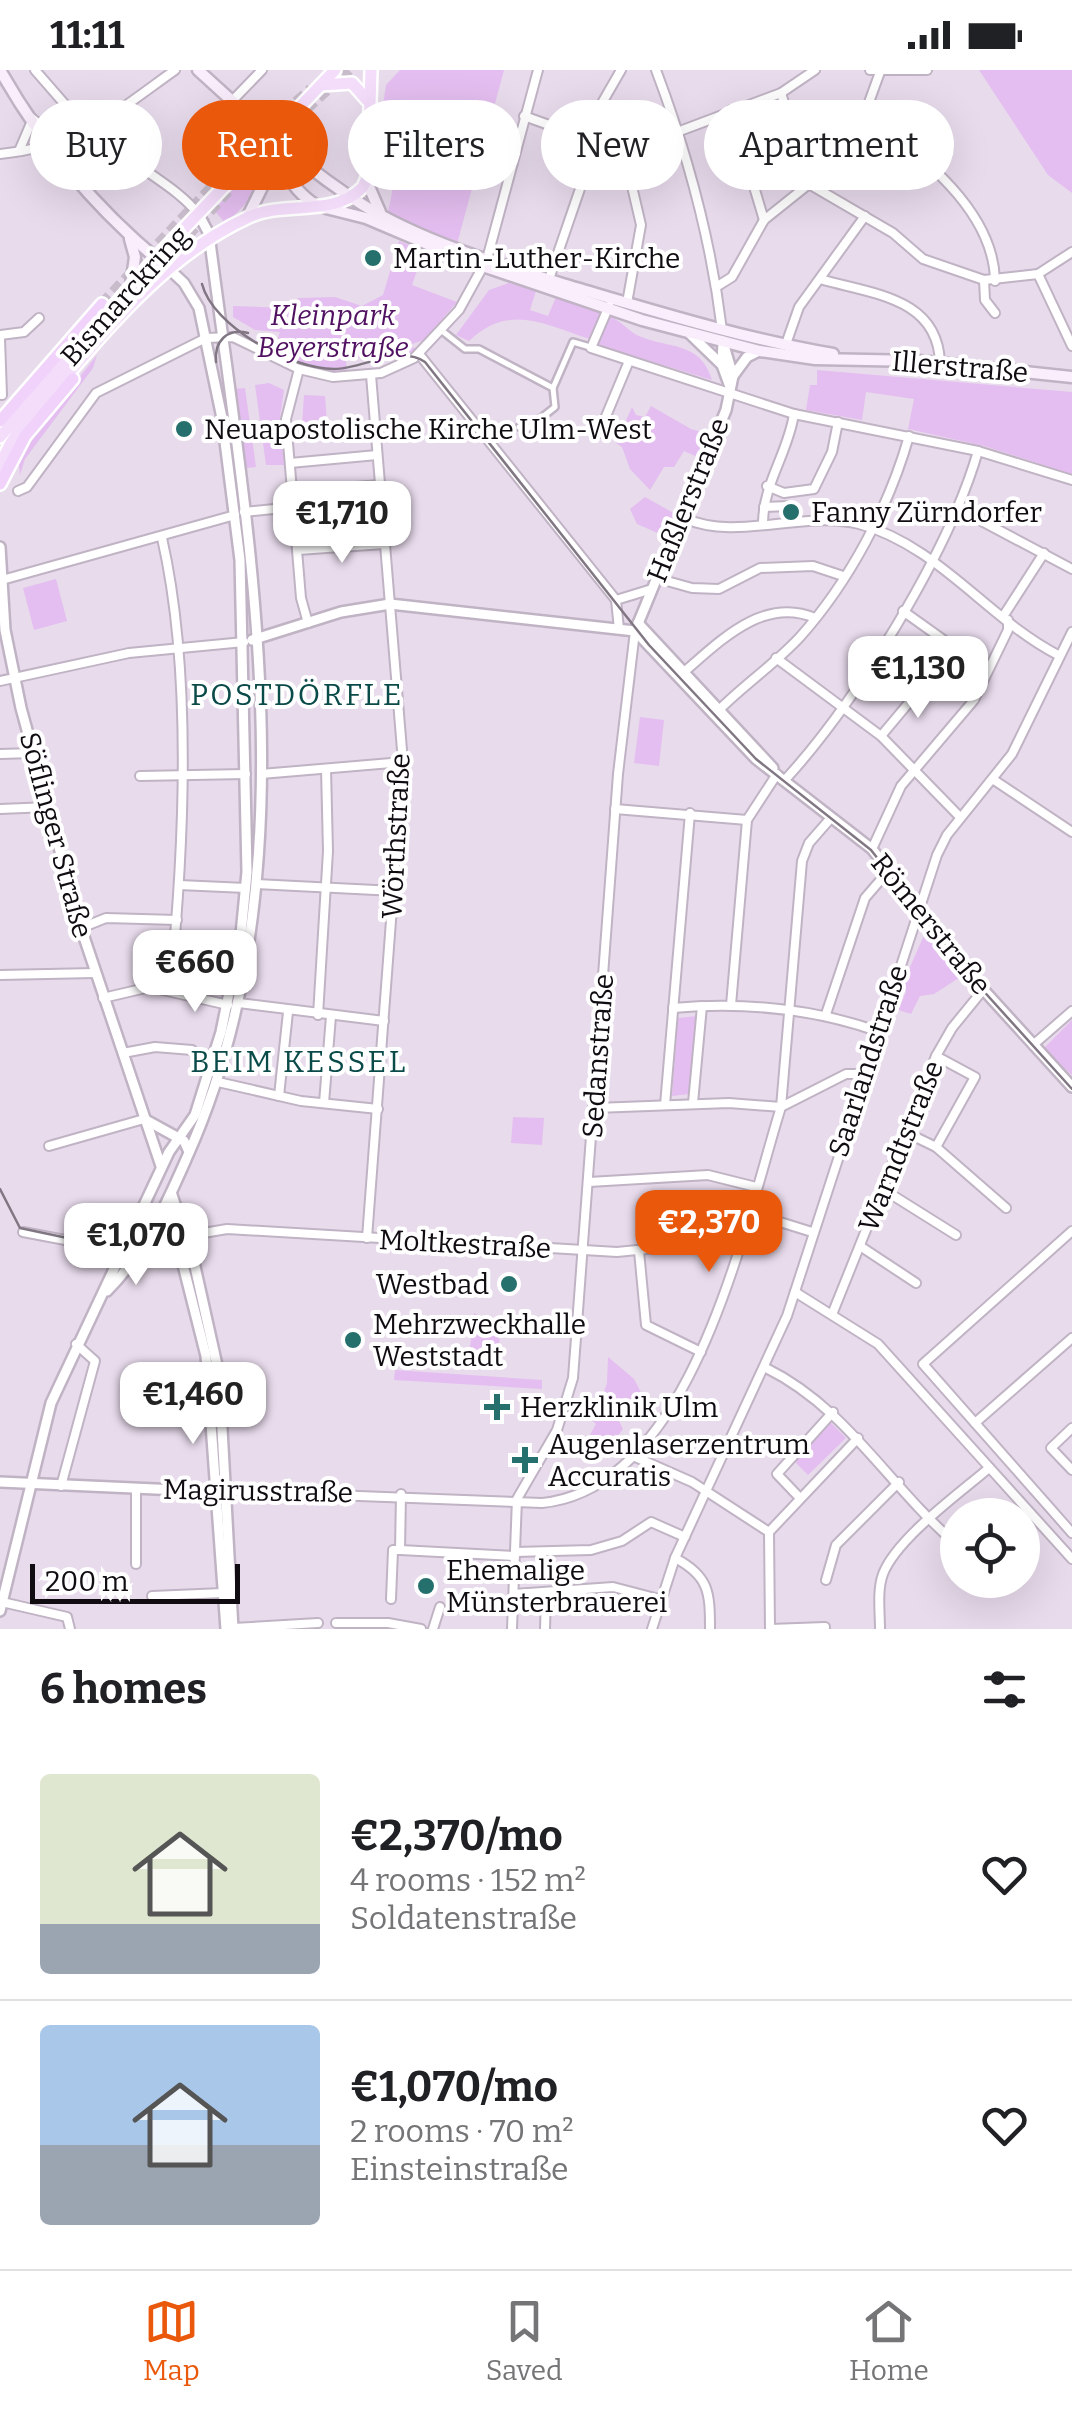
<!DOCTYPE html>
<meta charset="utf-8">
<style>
body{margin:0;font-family:Bitter,serif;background:#f2f2f2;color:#202124;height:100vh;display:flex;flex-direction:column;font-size:38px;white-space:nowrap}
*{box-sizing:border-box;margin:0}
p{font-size:32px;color:#757577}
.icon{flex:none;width:55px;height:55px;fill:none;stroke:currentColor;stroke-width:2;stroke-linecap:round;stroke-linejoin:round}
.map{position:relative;height:1559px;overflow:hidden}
.side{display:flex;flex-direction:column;background:#fff;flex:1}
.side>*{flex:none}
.top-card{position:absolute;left:30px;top:30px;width:1012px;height:90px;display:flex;gap:20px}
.fabs{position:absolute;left:940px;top:1428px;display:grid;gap:20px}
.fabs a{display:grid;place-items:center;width:100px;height:100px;border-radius:50%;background:#fff;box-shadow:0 10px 40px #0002;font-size:50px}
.scale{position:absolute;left:30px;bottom:25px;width:210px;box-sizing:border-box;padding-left:10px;border:5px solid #100c12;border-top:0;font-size:28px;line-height:35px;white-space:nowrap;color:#100c12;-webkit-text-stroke:8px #fff;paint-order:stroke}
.price{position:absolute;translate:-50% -85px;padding:0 22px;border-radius:20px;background:#fff;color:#222;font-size:32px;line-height:65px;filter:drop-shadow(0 2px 5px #0008)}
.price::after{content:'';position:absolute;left:50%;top:60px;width:30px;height:22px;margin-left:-15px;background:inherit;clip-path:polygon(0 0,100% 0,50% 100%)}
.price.selected{background:#ea580c;color:#fff}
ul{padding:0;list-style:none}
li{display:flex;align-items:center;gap:30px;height:250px;padding:0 40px}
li+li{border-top:2px solid #e0e0e0}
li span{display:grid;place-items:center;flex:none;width:280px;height:200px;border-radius:10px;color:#555}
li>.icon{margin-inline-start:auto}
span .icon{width:120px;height:120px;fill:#fffc;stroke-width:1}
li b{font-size:42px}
h2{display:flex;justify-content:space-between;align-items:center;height:120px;padding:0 40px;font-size:42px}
.chip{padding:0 35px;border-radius:45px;background:#fff;box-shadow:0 10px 40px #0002;font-size:35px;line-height:90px}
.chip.selected{background:#ea580c;color:#fff}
.status{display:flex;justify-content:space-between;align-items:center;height:70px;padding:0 50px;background:#fff;direction:ltr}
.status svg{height:28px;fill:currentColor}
.tabs{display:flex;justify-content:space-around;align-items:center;height:140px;border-top:2px solid #e0e0e0;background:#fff;font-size:28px;color:#757577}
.tabs a{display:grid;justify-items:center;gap:5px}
.tabs .selected{color:#ea580c}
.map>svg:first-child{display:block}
.green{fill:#e4bef0}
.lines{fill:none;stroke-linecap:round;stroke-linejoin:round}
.trunk-tunnel{stroke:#c8bccb;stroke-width:11;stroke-dasharray:11 5.5;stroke-linecap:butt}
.pedestrian-casing{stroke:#c0b3c4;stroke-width:10}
.minor-casing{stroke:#c0b3c4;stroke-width:12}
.tertiary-casing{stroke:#c0b3c4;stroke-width:14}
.secondary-casing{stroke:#c0b3c4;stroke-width:15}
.primary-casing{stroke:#fff;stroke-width:16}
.trunk-casing{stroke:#fff;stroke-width:16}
.pedestrian{stroke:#fff;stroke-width:5}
.minor{stroke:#fff;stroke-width:8}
.tertiary{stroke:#fff;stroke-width:9}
.secondary{stroke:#faeefd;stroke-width:10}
.primary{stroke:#f4ddfb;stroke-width:11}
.trunk{stroke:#f0d2fa;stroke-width:11}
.tram{stroke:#807783;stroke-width:2.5}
.poi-dot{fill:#256f6c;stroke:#fff;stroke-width:4}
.labels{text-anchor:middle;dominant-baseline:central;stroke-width:8;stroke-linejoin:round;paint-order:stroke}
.poi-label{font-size:28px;fill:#100c12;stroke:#fff;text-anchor:start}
.street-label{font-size:28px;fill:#100c12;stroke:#fff}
.park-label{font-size:28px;font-style:italic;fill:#511161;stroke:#fff}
.neighbourhood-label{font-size:30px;letter-spacing:2.5px;fill:#0a4a48;stroke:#fff}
</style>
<div class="status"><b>11:11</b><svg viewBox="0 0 49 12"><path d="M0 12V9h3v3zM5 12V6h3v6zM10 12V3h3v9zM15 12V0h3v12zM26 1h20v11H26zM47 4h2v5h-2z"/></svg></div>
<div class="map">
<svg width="1072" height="1559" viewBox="0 0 1072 1559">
<rect width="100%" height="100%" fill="#e8dbec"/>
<g class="green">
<path d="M 400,0 L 504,0 L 457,174 L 387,144 C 399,109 391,69 389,35 L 383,35 L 386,15 Z"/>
<path d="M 979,0 L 1072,0 L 1072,123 L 1048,105 Z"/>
<path d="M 257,93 L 264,97 L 255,124 L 226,154 L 214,140 Z"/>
<path d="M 399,171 L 424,181 L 412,215 L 457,232 L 424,270 L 403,277 L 420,278 L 409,288 L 402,277 L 346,291 L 347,305 C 309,303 279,286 245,269 L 257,272 L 260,267 L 265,269 L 275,264 L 272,271 L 284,275 L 278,268 L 280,262 L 255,260 L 233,247 L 233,236 L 290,238 L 298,228 L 335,227 L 362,236 L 383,225 Z"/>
<path d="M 509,213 L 536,221 L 530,240 L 548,246 L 556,227 L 602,241 L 590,269 C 543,254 509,233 469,271 L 456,265 L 489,220 Z"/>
<path d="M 609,246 C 619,250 626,258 635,264 C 666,280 700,269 712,310 L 597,275 Z"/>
<path d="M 97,285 L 93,298 L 25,389 L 20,405 L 18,385 Z"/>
<path d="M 817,300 L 1072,322 L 1072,404 L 984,376 L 908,359 L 914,329 L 866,322 L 862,350 L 806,340 L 810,315 L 817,315 Z"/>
<path d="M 269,313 L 284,320 L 280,347 L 284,395 L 266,395 L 255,315 Z"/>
<path d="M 245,318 L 256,397 L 246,398 L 234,319 Z"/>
<path d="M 304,325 L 325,326 L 327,353 L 302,355 Z"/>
<path d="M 651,336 L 691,359 L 712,365 L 702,389 L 684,381 L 674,397 L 664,397 L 650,420 L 630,399 L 622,377 L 616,373 L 632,337 L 636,345 L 645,347 Z"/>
<path d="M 645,427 L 677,445 L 667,467 L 637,454 L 630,439 Z"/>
<path d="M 56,509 L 67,551 L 34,560 L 23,518 Z"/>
<path d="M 640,647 L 664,650 L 659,696 L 634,693 Z"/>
<path d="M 928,856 L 965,904 L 934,924 L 920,926 L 911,944 L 898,940 L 906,922 L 903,913 Z"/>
<path d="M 697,946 L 689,1024 L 672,1026 L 678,948 Z"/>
<path d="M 1072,950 L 1072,1005 L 1043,979 Z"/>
<path d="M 513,1047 L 544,1048 L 542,1075 L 511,1073 Z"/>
<path d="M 474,1243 L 482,1248 L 483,1268 L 485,1254 L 500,1254 L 499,1286 L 483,1285 L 478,1295 L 468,1294 Z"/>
<path d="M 608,1287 L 634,1309 L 647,1334 L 638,1338 L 629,1333 L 619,1351 L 623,1359 L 606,1382 L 582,1379 L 596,1354 L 588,1347 L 592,1338 L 598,1339 L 607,1313 Z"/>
<path d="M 395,1300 L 542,1310 L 542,1319 L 394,1310 Z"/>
<path d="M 831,1353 L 846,1368 L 808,1405 L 793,1390 Z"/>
</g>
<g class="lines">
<g class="trunk-tunnel">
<path d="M 294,50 L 349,0"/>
<path d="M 132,227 L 237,111"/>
<path d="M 102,234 L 272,53 L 311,19"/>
<path d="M 0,376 L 17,357"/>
</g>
<defs>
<g id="pedestrian">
<path d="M 441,260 L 465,279 L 479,279 L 553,318"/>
<path d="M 519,357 L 526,360 L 555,337 L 553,318 L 573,272 L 590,277"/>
</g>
<g id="minor">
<path d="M 35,0 L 89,62"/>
<path d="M 656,0 C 688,85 711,170 722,260"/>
<path d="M 870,0 L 927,0"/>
<path d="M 781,23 L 809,114 L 893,163 L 923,189 L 984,210 L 1038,204 L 1072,182"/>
<path d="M 232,31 L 262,0"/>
<path d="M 731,40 L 764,150"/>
<path d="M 29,46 L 64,73"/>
<path d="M 524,46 L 624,82 L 781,23 L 815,0"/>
<path d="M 864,46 C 918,81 994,140 995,211"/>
<path d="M 101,56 C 123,96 171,109 199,145"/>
<path d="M 19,81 L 31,53"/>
<path d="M 624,82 L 641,155 L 627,233"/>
<path d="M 0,84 C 80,76 113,44 175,0"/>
<path d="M 1038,204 L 1072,276"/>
<path d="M 820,209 C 871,224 938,227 940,293"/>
<path d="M 984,210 L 985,230 L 995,243"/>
<path d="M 548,212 L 582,113 L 602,33 L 621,0"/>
<path d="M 716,217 L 732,207 L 764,150 L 809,114 L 864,46 L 880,2"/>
<path d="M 609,236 L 591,278 L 794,344 L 978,381 L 1072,410"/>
<path d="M 0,265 L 24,262 L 39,248"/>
<path d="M 0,269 L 2,325"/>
<path d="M 786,274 L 799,237 L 865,146"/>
<path d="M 419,284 L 616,530"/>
<path d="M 299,299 L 286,349 L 301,528 L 308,553"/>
<path d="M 599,363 L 629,291"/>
<path d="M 290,393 L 377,385"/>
<path d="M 767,416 L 784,423 L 814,419 L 832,382 L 838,352"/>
<path d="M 18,421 L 27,417 L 96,323 L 206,268 L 233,267 L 299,299 L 333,307 L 381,303 L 414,288 L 459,240 L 487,189 L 538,0"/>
<path d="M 292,422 L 380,415"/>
<path d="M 764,437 L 789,436"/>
<path d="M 957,438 L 1072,499"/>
<path d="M 244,442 L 294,437"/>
<path d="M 684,448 C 737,472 802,440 859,454 C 938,475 988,549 1058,585"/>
<path d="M 763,452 C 764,412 788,383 794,344"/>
<path d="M 162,468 C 193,604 184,781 170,920"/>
<path d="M 298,480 L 384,474"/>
<path d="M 656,508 L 692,518 L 719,519 L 760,498 L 813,496 L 843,506"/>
<path d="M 2,510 L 235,445"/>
<path d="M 616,530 L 652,519"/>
<path d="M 616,530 L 619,559"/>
<path d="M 903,541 L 987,601"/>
<path d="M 1004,545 L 1044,483"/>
<path d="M 776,588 L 881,666 L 960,747"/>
<path d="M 684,602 C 721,570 764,526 815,548"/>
<path d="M 0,611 L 129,583 L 244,572"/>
<path d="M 720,639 C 745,614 776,593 800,567 C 849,512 889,437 909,366"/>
<path d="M 881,666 L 927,611"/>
<path d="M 0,684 L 34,683"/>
<path d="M 261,704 L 403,692"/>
<path d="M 140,706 L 246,704"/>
<path d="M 994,710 L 1072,762"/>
<path d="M 784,711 C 855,634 949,482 978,381"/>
<path d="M 0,739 L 49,737"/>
<path d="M 615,739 L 747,750"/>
<path d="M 872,779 L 901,716 L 974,630 L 1008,560 L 1008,550"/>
<path d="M 256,814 L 395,821"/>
<path d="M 179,815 L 246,818"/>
<path d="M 81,858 L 106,848 L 177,850"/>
<path d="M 0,905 L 95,903"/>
<path d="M 103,928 L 150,917 L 228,935"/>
<path d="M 239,933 L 384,951"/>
<path d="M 731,935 L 747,750 L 777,704"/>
<path d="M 673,938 C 743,932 811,938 877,961"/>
<path d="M 826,944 L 865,828 L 890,799"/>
<path d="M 318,945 L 328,781 L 326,699"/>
<path d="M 1033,975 L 1072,941"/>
<path d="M 123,983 L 155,977 L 192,980"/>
<path d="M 218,1012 L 301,1031 L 378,1039"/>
<path d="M 279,1026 L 288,942"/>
<path d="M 324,1033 L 331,946"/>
<path d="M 693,1033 L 702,936"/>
<path d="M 665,1035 L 690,743"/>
<path d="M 595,1038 L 729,1033 L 781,1037 L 802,791 L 809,773 L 830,749"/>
<path d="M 905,1062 L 936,1077 L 1006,1138"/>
<path d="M 49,1076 L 144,1049"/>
<path d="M 936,1077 L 975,1007 L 936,986"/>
<path d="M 589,1112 L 708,1105 L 756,1117"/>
<path d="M 881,1118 L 956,1165"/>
<path d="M 748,1142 L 812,1162"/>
<path d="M 1072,1161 L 923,1294 L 1072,1463"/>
<path d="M 23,1162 L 81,1173 L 124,1190"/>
<path d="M 186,1166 L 227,1159 L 617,1182 L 667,1177 L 727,1161 L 742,1162"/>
<path d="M 367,1168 L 403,692 L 371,305"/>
<path d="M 860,1176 L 916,1213"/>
<path d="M 639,1181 L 646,1255 L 701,1282"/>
<path d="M 795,1222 L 878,1274 L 1072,1489"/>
<path d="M 833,1242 L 936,986 L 952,958 L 983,920"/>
<path d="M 766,1298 C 847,1338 888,1415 954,1472"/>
<path d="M 975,1353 L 1072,1268"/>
<path d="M 1072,1358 L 1051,1378 L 1072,1400"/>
<path d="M 633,1386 L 692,1412 L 769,1462"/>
<path d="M 61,1416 L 95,1291 L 76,1274"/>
<path d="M 136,1419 L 136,1494"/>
<path d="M 228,1421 L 542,1433 C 693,1418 744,1155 781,1037 L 846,1004 L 864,1004"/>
<path d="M 798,1426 L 777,1404 L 833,1342"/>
<path d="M 400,1480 L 515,1486"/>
<path d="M 515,1482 L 591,1480 L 622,1471 L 651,1452 L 685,1467"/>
<path d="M 675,1488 C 709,1506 710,1522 710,1559"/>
<path d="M 826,1510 L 836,1475 L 899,1412"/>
<path d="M 514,1524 L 613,1517 L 659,1529"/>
<path d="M 152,1526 L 223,1523"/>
<path d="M 391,1529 L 393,1480 L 400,1480 L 401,1424"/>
<path d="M 2,1532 L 67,1547 L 70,1559"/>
<path d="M 336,1553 L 388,1553 L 421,1559"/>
<path d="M 825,1557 L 770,1559 L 769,1462 L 858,1368"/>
<path d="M 233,1558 L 318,1553"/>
<path d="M 433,1559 L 440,1537"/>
<path d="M 512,1559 L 517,1429 L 557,1360 L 573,1308 L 618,704 L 635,561"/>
<path d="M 545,1559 L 546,1525"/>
<path d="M 652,1559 L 675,1488 L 787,1246 L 937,785 L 947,765 L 1012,684 L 1072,562"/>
<path d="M 880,1559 C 880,1542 877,1520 883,1504 C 897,1468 960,1423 989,1398"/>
</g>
<g id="tertiary">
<path d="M 690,264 L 722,295"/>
<path d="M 723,271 L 722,295 L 730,317"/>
<path d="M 733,306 L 747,287 L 759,281"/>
<path d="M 0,477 L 5,560 L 21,638 L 81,858 L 161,1096"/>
<path d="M 638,553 L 773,698"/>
<path d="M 635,561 L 726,340 L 733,306 L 723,272"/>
<path d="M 252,570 L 341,542 L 390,534 L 635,561 L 756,689 L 872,779 L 971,906 L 1072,1017"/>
<path d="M 144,1049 L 184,1071 L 189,1082"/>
<path d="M 172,1125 L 194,1192 L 219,1304 L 233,1559"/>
<path d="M 145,1136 L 150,1152 L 180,1183 L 206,1286 L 226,1559"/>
<path d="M 107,1221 C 146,1182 166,1135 188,1085 C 315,799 247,463 209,164 L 199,145"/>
<path d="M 0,1412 L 222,1422"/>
<path d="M 0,1541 L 51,1333 L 169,1082 L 195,1045 L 221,962 L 241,864 L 247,802 L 240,490 L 222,348 L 199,238 L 184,213 L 168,198"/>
</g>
<g id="secondary">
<path d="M 0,0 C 44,78 98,142 168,198"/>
<path d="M 198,0 C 251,48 302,97 363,135 C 427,174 505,196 576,218 C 661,243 746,269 833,284"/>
<path d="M 284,55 C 278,91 285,115 317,136"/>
<path d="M 367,112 L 380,142"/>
<path d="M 326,138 L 366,148 L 465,190 L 642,250 L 760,281 L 815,289 L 919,291 L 1072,307"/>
<path d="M 247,148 L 268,105 L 266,65"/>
<path d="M 130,169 L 135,187 L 131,215"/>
</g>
<g id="primary">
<path d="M 321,15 L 352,13 L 367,30"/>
<path d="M 0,367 L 156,188 L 335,0"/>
<path d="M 0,400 C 7,368 34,343 55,319 C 112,253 168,184 249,147 C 287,130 333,148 363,117 L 368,105 L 371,0"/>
</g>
<g id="trunk">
<path d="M 0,351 L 102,234"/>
<path d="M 0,414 L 25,366 L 73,309"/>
</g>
</defs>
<use href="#pedestrian" class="pedestrian-casing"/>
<use href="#minor" class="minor-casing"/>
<use href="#tertiary" class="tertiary-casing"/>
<use href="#secondary" class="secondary-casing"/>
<use href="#primary" class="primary-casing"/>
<use href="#trunk" class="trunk-casing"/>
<use href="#pedestrian" class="pedestrian"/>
<use href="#minor" class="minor"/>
<use href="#tertiary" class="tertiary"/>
<use href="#secondary" class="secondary"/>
<use href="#primary" class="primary"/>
<use href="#trunk" class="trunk"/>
<g class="tram">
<path d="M 202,214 C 213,257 291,299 334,299 C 363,299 399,274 425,292 L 649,575 L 756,689 L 871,780 L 970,906 L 1072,1019"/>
<path d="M 216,292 C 214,271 227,258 248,263"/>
<path d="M 0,1119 L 20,1158 L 91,1173"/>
<path d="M 108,1180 C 134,1186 168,1162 185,1187"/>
</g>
</g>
<g class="poi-dot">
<circle cx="373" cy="188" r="10"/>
<circle cx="184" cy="359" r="10"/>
<circle cx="791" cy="442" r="10"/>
<circle cx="509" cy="1214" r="10"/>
<circle cx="353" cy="1270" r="10"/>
<path d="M492 1322h10v10h10v10h-10v10h-10v-10h-10v-10h10z"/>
<path d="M520 1375h10v10h10v10h-10v10h-10v-10h-10v-10h10z"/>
<circle cx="426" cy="1516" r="10"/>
</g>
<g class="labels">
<g class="poi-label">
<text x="393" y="188">Martin-Luther-Kirche</text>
<text x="204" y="359">Neuapostolische Kirche Ulm-West</text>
<text x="811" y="442">Fanny Zürndorfer</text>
<text x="489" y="1214" text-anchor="end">Westbad</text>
<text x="373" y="1254">Mehrzweckhalle<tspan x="373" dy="32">Weststadt</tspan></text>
<text x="520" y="1337">Herzklinik Ulm</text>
<text x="548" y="1374">Augenlaserzentrum<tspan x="548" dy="32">Accuratis</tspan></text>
<text x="446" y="1500">Ehemalige<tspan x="446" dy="32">Münsterbrauerei</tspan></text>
</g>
<g class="street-label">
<text transform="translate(125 226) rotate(-48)">Bismarckring</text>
<text transform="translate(960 297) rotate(5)">Illerstraße</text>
<text transform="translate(688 430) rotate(-68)">Haßlerstraße</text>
<text transform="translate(56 765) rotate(75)">Söflinger Straße</text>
<text transform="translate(396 766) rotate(-87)">Wörthstraße</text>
<text transform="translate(931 854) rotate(51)">Römerstraße</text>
<text transform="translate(598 986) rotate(-86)">Sedanstraße</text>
<text transform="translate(868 991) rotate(-72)">Saarlandstraße</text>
<text transform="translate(901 1076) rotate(-68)">Warndtstraße</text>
<text transform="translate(465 1174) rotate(3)">Moltkestraße</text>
<text transform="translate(258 1421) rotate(1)">Magirusstraße</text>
</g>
<g class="park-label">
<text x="333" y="245">Kleinpark<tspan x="333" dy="32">Beyerstraße</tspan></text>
</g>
<g class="neighbourhood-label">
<text x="297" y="625">POSTDÖRFLE</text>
<text x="299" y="992">BEIM KESSEL</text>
</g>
</g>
</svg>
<div class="fabs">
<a><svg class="icon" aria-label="locate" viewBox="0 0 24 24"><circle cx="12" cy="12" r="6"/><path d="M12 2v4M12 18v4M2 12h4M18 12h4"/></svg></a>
</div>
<div class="scale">200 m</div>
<b class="price" style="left:342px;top:496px">€1,710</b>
<b class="price" style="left:918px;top:651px">€1,130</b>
<b class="price" style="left:195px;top:945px">€660</b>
<b class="price selected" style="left:709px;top:1205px">€2,370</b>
<b class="price" style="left:136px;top:1218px">€1,070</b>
<b class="price" style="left:193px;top:1377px">€1,460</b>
<div class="top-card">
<a class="chip">Buy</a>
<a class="chip selected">Rent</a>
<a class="chip">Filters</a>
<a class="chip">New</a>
<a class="chip">Apartment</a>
</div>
</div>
<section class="side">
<h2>6 homes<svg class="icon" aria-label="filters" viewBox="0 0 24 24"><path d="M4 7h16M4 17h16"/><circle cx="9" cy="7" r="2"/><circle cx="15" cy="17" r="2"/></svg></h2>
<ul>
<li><span style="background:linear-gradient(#dfe7d0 75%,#9aa5b1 0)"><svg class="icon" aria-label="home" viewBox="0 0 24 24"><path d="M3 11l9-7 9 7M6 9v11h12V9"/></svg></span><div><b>€2,370/mo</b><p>4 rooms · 152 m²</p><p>Soldatenstraße</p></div><svg class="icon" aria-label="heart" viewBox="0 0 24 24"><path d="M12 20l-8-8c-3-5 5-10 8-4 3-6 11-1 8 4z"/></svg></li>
<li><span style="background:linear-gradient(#a9c7e8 60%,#9aa5b1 0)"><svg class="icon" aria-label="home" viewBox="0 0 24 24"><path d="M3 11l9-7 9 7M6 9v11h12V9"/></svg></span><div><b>€1,070/mo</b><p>2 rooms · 70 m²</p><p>Einsteinstraße</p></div><svg class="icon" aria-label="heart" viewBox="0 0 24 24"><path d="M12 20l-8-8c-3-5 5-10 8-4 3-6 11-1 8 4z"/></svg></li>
</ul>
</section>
<nav class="tabs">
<a class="selected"><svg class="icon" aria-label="map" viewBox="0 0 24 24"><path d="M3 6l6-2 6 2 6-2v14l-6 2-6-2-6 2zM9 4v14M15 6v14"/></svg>Map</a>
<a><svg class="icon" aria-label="saved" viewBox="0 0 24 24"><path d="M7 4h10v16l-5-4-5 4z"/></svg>Saved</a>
<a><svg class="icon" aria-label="home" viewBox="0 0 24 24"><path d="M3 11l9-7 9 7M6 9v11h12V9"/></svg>Home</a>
</nav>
